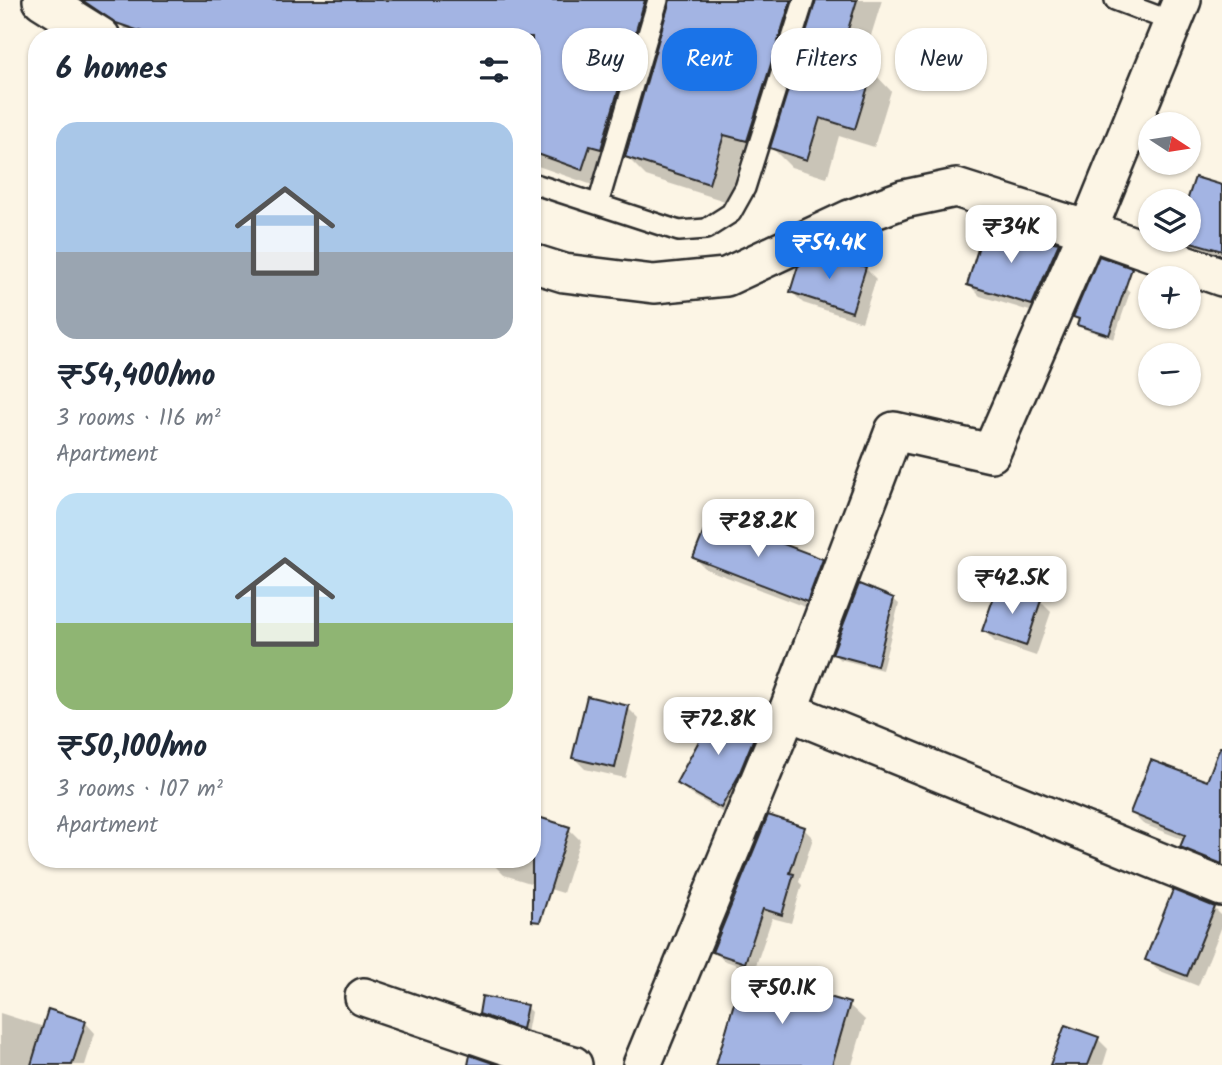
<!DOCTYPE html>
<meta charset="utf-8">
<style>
body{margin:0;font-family:Kalam,sans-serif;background:#f2f2f3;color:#1f2937;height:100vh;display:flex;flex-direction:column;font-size:26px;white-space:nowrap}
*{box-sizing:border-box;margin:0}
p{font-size:23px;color:#747a83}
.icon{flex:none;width:38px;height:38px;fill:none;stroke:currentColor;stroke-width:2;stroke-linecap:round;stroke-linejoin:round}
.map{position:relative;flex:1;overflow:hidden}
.panel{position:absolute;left:28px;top:28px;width:513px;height:840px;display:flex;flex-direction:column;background:#fff;border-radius:28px;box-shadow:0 2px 5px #0004}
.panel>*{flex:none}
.banner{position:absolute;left:562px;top:28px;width:555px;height:63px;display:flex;gap:14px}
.needle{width:46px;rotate:102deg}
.buttons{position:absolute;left:1138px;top:112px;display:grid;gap:14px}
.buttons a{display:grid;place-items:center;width:63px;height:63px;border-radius:50%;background:#fff;box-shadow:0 2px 5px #0004;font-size:35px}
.price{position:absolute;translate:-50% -60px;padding:0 16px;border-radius:14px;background:#fff;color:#222;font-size:23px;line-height:46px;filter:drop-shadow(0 2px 4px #0008)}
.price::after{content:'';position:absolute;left:50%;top:42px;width:21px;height:16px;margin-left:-10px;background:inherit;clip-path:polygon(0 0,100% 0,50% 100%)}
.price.current{background:#1a73e8;color:#fff}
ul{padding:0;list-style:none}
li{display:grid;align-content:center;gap:14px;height:371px;padding:0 28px}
li span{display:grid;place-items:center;height:217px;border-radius:21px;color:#555}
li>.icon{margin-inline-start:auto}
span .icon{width:126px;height:126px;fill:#fffc;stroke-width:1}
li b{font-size:30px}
h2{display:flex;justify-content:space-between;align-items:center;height:84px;padding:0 28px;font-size:30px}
.pill{padding:0 24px;border-radius:28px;background:#fff;box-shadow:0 2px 5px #0004;font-size:24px;line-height:63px}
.pill.current{background:#1a73e8;color:#fff}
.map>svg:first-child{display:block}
.shadow{fill:#0003}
.building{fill:#a3b4e3;stroke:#2b2b2b;stroke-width:2}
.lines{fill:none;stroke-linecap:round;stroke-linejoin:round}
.lane-casing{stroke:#2b2b2b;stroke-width:24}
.street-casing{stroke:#2b2b2b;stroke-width:42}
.lane{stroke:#fcf5e5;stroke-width:19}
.street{stroke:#fcf5e5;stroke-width:37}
</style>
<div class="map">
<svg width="1222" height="1065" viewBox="0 0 1222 1065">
<rect width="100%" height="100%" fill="#fcf5e5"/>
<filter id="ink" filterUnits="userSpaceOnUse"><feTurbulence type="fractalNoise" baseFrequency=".0143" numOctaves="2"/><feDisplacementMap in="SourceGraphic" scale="14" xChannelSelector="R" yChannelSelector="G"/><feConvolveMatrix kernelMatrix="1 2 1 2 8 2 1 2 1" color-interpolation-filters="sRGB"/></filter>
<g filter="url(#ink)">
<g class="shadow">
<path d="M 123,0 L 882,0 L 861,68 L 872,71 L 891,91 L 874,147 L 839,136 L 827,178 L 791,167 L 770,146 L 766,159 L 743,153 L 728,202 L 646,176 L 624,154 L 620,167 L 610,164 L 601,188 L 532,164 L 532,37 L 132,37 L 118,22 Z"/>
<path d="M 1222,187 L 1222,258 L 1189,248 L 1181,240 L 1188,240 Z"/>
<path d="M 986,229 L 1056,250 L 1067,261 L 1043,315 L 980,296 L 969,285 Z"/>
<path d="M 865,268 L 876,279 L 862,322 L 803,303 L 792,292 Z"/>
<path d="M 1125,287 L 1130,292 L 1114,339 L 1084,329 L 1079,324 L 1080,322 L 1075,317 Z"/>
<path d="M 695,558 L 822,561 L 833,572 L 818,612 L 706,569 Z"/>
<path d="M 893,599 L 899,604 L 882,670 L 839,659 L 834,654 Z"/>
<path d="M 1040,601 L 1051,612 L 1036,656 L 995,642 L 984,631 Z"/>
<path d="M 628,708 L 639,719 L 625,778 L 585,769 L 574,758 Z"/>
<path d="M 757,730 L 768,741 L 732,818 L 689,793 L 678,782 Z"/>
<path d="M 1222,790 L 1222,870 L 1193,858 L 1182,847 L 1185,840 L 1143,824 L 1132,813 Z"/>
<path d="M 532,817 L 569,829 L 580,840 L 563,893 L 504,875 L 493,864 L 495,859 L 532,859 Z"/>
<path d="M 804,829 L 813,838 L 799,882 L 802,885 L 791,923 L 772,918 L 754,971 L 723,960 L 714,951 Z"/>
<path d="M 1214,908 L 1222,916 L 1222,926 L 1198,986 L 1158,970 L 1147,959 Z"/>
<path d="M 849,1005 L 865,1020 L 852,1065 L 721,1065 Z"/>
<path d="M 526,1007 L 531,1012 L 527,1033 L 486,1019 L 480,1013 Z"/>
<path d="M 0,1013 L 44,1027 L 85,1022 L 95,1033 L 85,1065 L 0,1065 Z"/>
<path d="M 1098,1039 L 1108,1049 L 1103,1065 L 1052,1065 Z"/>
</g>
<g class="building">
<path d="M 82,0 L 645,0 L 601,149 L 590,146 L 582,170 L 532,152 L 532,37 L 157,37 L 116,23 Z"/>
<path d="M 670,0 L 791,0 L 747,141 L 724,135 L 709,184 L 625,157 Z"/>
<path d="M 816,0 L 857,0 L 839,59 L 873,70 L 855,129 L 820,118 L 807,160 L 770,148 Z"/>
<path d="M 1195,177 L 1222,185 L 1222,251 L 1184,240 L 1188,240 L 1187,201 Z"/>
<path d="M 985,226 L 1043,244 L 1043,240 L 1059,243 L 1032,305 L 967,285 Z"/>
<path d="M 825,254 L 866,267 L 852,312 L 790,292 L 798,266 Z"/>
<path d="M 1099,256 L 1132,268 L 1109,335 L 1077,325 L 1079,319 L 1073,317 Z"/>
<path d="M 710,516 L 823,559 L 807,602 L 693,558 Z"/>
<path d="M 859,584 L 894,598 L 877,666 L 832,654 Z"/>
<path d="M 998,585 L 1041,600 L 1026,646 L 982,631 Z"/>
<path d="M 587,696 L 629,706 L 615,768 L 572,758 Z"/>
<path d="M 718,706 L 758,728 L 738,777 L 721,808 L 676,783 Z"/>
<path d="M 1220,747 L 1222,747 L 1222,864 L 1180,847 L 1185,835 L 1130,813 L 1151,760 L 1207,781 Z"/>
<path d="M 532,815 L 570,827 L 540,922 L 532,921 Z"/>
<path d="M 768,815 L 805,827 L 790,873 L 794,874 L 782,915 L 763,909 L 745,963 L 712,952 Z"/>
<path d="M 1173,890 L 1215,907 L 1187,976 L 1145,960 Z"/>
<path d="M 743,972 L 850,1003 L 832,1065 L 716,1065 Z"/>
<path d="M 482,996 L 527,1005 L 522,1029 L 479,1014 Z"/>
<path d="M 48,1009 L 86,1021 L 72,1065 L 31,1065 Z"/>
<path d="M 1065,1025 L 1099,1037 L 1088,1065 L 1050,1065 Z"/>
<path d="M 470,1055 L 498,1065 L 468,1065 Z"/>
</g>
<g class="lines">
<defs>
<g id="lane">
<path d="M 1115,0 L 1173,22"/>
<path d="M 532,183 L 679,231 L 706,229 L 731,213 L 745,188 L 804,0"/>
<path d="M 598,204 L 658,0"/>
</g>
<g id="street">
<path d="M 42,0 L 101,37"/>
<path d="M 532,263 L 564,273 L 654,284 L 726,277 L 850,219 L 904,199 L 956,188 L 1088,230 L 1182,0"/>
<path d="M 788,711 L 1222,887"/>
<path d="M 364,997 L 522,1051 L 573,1065"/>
<path d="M 642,1065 L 788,711 L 894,431 L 991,453 L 1088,230 L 1222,277"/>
</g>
</defs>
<use href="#lane" class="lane-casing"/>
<use href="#street" class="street-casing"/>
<use href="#lane" class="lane"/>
<use href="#street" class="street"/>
</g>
</g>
</svg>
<div class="buttons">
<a><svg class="needle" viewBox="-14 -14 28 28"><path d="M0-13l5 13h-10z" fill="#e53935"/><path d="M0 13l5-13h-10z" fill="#747a83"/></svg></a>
<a><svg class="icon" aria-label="layers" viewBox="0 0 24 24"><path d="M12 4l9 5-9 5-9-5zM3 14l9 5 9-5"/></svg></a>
<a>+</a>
<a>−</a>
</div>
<b class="price" style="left:1011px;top:265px">₹34K</b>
<b class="price current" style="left:829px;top:281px">₹54.4K</b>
<b class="price" style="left:758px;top:559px">₹28.2K</b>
<b class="price" style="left:1012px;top:616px">₹42.5K</b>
<b class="price" style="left:718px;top:757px">₹72.8K</b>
<b class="price" style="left:782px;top:1026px">₹50.1K</b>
<div class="banner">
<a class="pill">Buy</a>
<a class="pill current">Rent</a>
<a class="pill">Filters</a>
<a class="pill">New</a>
</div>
<section class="panel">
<h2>6 homes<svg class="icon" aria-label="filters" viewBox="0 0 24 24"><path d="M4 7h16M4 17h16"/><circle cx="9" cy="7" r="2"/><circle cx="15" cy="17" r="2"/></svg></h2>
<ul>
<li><span style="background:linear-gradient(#a9c7e8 60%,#9aa5b1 0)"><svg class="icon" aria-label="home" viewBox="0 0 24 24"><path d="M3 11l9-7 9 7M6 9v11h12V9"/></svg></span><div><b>₹54,400/mo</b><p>3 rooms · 116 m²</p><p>Apartment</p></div></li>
<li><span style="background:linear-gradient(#bfe0f5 60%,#8fb573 0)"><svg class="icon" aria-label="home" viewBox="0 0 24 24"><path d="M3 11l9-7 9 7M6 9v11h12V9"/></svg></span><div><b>₹50,100/mo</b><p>3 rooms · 107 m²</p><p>Apartment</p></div></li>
</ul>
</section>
</div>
